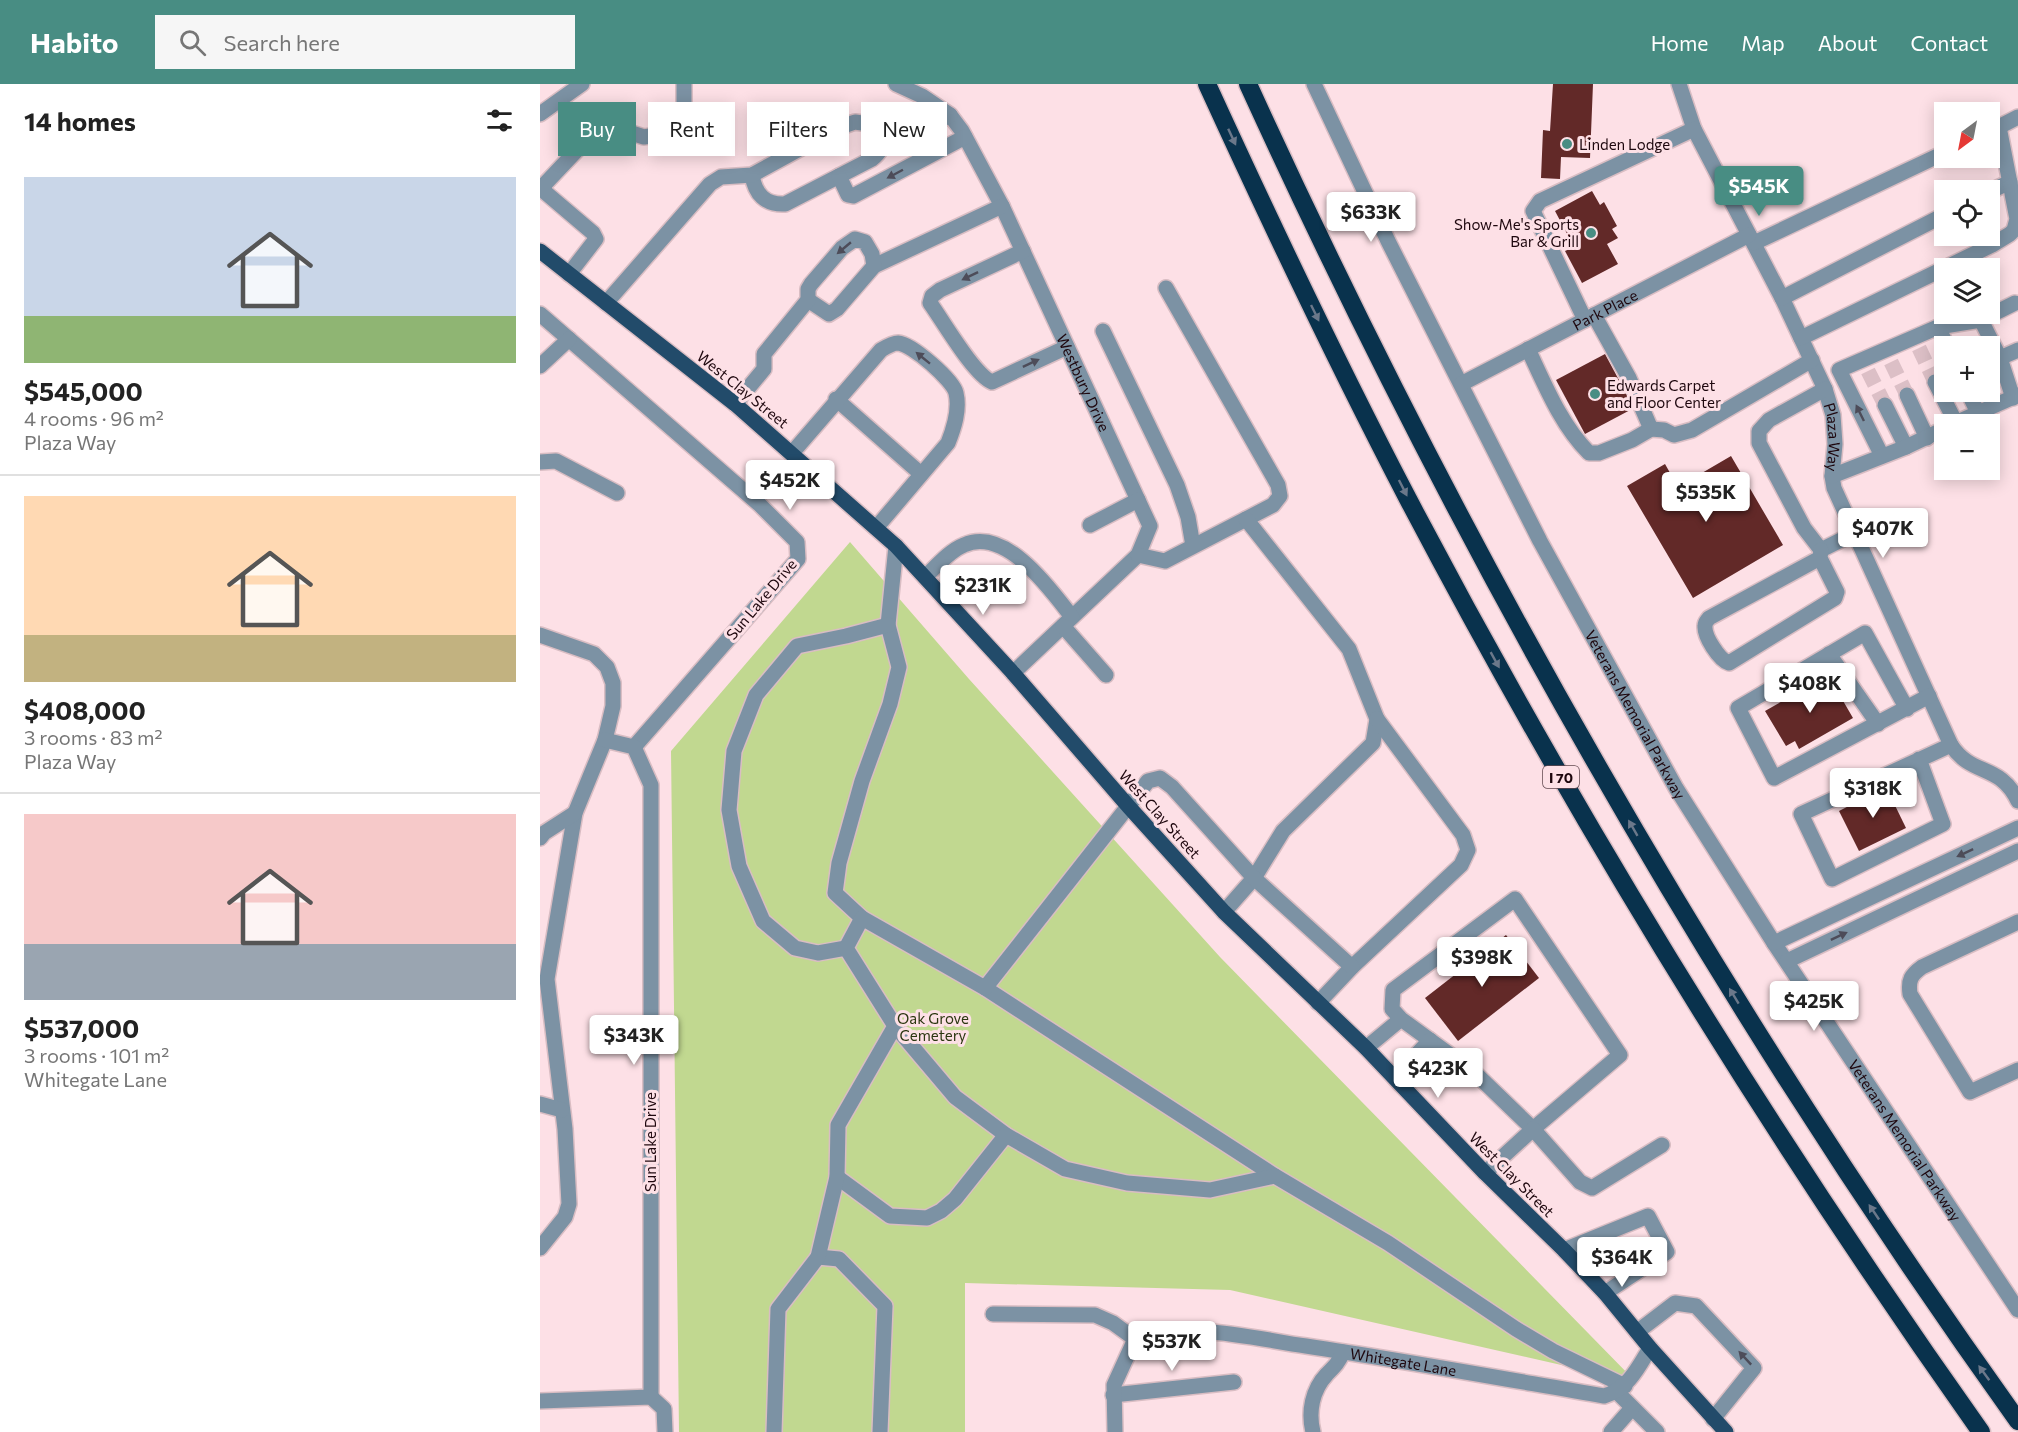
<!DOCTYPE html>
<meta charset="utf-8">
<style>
body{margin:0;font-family:Commissioner,sans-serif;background:#f6f6f6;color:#222;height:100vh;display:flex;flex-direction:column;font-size:22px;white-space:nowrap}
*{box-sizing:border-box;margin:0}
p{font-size:20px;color:#767676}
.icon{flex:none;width:33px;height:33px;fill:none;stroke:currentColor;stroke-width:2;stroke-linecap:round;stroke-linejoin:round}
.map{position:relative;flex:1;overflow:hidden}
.side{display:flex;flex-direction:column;background:#fff;width:540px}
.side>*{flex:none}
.guide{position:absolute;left:18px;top:18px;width:570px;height:54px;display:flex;gap:12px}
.needle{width:39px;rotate:212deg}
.buttons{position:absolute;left:1394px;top:18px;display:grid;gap:12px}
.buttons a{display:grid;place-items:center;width:66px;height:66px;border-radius:0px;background:#fff;box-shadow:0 3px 15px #0003;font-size:30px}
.price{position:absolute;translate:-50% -51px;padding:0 14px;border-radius:6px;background:#fff;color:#222;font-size:20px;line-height:39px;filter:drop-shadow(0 2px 3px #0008)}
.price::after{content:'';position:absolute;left:50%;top:36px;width:18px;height:14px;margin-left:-9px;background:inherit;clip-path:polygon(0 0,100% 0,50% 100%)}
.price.current{background:#488d83;color:#fff}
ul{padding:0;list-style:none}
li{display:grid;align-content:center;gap:12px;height:318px;padding:0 24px}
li+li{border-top:2px solid #e0e0e0}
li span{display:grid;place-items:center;height:186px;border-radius:0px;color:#555}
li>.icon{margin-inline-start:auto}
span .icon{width:108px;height:108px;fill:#fffc;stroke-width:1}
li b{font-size:26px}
h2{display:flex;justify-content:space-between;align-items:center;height:72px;padding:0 24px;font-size:26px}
.pill{padding:0 21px;border-radius:0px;background:#fff;box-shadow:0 3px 15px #0003;font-size:21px;line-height:54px}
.pill.current{background:#488d83;color:#fff}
header{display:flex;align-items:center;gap:36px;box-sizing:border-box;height:84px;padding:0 30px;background:#488d83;color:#fff}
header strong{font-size:28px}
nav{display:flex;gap:33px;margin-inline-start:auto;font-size:21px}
.search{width:420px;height:54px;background:#f6f6f6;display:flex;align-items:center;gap:15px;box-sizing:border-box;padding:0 21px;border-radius:0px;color:#767676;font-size:22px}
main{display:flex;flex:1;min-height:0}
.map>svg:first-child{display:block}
.green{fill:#c1d890}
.building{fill:#622928}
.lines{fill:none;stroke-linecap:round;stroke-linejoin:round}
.minor-tunnel{stroke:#dcbfc6;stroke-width:15;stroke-dasharray:15 8;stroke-linecap:butt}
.minor-casing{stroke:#d9bdc3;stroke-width:18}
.major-casing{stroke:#d9bdc3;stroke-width:18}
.highway-casing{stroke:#d9bdc3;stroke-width:21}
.minor{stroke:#7c92a4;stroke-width:15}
.major{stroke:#224b6a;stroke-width:15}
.highway{stroke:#09324d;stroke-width:18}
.oneway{fill:#6b788a}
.oneway2{fill:#4d4c59}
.poi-dot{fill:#488d83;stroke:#fde0e6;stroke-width:2}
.labels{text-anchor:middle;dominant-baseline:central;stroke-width:6;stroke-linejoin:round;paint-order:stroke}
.shield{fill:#fde0e6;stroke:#61484f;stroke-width:1.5}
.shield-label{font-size:14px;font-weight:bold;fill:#1e070e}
.poi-label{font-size:15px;fill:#1e070e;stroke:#fde0e6;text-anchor:start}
.street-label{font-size:15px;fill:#1e070e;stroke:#fde0e6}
.park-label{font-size:15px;fill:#2b3610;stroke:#fde0e6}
</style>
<header>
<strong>Habito</strong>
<div class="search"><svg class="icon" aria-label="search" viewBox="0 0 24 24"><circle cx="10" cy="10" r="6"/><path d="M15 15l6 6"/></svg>Search here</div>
<nav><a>Home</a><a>Map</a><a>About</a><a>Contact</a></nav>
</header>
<main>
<section class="side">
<h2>14 homes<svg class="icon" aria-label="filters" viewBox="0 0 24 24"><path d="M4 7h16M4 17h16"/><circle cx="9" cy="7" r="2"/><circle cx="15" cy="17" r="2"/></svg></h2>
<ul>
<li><span style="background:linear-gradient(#c9d6e8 75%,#8fb573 0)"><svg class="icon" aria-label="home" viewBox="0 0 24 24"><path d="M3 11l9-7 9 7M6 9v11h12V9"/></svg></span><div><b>$545,000</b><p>4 rooms · 96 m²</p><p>Plaza Way</p></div></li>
<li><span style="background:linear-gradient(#ffd9b3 75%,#c2b280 0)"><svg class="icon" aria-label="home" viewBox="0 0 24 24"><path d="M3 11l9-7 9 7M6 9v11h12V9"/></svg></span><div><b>$408,000</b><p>3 rooms · 83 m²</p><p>Plaza Way</p></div></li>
<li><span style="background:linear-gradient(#f6c9c9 70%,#9aa5b1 0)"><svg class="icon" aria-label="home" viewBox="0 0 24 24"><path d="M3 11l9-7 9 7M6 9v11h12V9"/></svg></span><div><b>$537,000</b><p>3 rooms · 101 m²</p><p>Whitegate Lane</p></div></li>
</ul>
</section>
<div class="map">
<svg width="1478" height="1348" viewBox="0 0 1478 1348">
<rect width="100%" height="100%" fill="#fde0e6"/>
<path class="green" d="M 310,458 L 429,595 L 680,873 L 1096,1298 L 690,1206 L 425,1199 L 425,1348 L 139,1348 L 131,667 Z"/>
<g class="building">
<path d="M 1013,0 L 1053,0 L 1050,74 L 1021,73 L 1020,95 L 1001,94 L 1003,46 L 1010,47 Z"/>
<path d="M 1052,107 L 1060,121 L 1064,118 L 1077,142 L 1072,145 L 1078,154 L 1067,160 L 1078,180 L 1042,199 L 1025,167 L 1034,163 L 1015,127 Z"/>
<path d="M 1065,270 L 1094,324 L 1045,350 L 1016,296 Z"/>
<path d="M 1191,372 L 1243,461 L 1153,514 L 1087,402 L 1125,380 L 1138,403 Z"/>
<path d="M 1288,591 L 1313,634 L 1259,665 L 1255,657 L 1246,662 L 1225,627 Z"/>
<path d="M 1346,703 L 1366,744 L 1319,767 L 1299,727 Z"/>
<path d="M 966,851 L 999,894 L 918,957 L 885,914 Z"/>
</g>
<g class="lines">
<g class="minor-tunnel">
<path d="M 1379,264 L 1395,298"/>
<path d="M 1351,278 L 1367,311"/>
<path d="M 1328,287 L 1345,321"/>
</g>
<defs>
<g id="minor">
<path id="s1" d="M 356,0 L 382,12 L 410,31 L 422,47 L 462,122 L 610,442 L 598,471 L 473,589"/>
<path id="s2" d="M 774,0 L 848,157 L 1000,457 L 1136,704 L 1234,859 L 1478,1226"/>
<path id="s3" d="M 1139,0 L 1154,45 L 1242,214 L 1285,305 L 1293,331 L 1295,360 L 1292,392 L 1294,404 L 1411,661 C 1432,693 1460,679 1478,717"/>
<path d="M 0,30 L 42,0"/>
<path d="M 1449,48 L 1478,33"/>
<path d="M 212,91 C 215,110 225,121 245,120 L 332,75 C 341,68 345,60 343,49"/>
<path d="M 299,92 L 308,111 L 313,112 L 425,53"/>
<path d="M 1449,108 L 1470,98"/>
<path d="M 1214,159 L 1404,69"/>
<path d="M 483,167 L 400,206 L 392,212 L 390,219 C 403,237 434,291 452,298 L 527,263"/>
<path d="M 29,190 L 56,155 L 53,149 L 6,109 L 3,102 L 55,47 L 70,42 L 104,53 L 139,47 L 144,38 L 144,0"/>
<path d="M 1242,214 L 1404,131"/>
<path d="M 268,216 L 289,230 L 297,225 L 334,182 L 462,122"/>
<path d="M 66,219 L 170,100 L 181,93 L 212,91 L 298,44 L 315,38 L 336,41 L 343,49 L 373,50 L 410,31"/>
<path d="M 0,230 L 219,420 L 257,458 L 258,475 L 94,663"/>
<path d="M 1054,231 L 1089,294 L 1111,345"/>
<path d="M 1045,236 L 993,127 L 1000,117 L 1154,45"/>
<path d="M 1441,236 L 1460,274 L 1473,314"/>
<path d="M 1398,243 L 1407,262"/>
<path d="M 563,247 L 637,401 L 648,433 L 653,462"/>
<path d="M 1261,254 L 1452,161 L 1470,150 L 1474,146 L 1477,135 L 1459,43"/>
<path d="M 988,265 C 1005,301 1021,341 1049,369 L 1059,369 L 1092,356 L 1111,345 L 1124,346 L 1134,351 L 1152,346 L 1272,276"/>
<path d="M 1460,274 L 1478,266"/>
<path d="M 0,282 L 29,255"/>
<path d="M 1395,298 L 1416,339"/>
<path id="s4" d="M 921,300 L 1209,151"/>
<path d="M 1285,305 L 1229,336 L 1219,347 L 1219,359 L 1264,444 L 1281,466 L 1313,450"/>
<path d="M 1428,308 L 1438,329"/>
<path d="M 1367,311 L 1387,354"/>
<path d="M 296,315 L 381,390"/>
<path d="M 195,320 L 224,285 L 224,270 L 268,216 L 268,205 L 271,200 L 302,164 L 315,155 L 325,158 L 332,170 L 334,182"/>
<path d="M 1345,321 L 1366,363"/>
<path d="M 1413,340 L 1478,311"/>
<path d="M 252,369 L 341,266 C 346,263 353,259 358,259 C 372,260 413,296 416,309 C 420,326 414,344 408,359 L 336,444"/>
<path d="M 1342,372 L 1299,286 L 1398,243 L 1441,236 L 1475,219"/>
<path d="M 0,378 L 16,377 L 77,409"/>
<path d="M 1292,392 L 1366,363 L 1404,345"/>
<path d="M 550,441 L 598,416"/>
<path d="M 598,471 L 625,477 L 733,421 L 740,412 L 738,401 L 626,204"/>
<path d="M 1280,474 L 1169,534 C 1167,537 1165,538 1165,542 C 1164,552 1179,576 1189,579 L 1295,514 L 1297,508 L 1280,474 L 1281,466"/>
<path d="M 385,493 C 396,483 409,467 424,461 C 466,442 511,506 532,533"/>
<path d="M 523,542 L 566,591"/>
<path d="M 0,551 L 54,570 L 67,583 L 73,599 L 73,622 L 65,656 L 35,729 L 7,895 L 25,1045 L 29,1120 L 25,1133 L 0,1164"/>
<path d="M 1289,570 L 1338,640"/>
<path d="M 1367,625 L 1325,549 L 1198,624 L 1234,694 L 1389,612"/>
<path d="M 65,656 L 94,663 L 111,701 L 111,1313"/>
<path d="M 1379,675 L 1403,740 L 1292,795 L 1261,730 L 1411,661"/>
<path d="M 0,754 L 4,749 L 35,729"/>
<path d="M 684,828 L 714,794 L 743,747 L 833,659 L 837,635 L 809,565 L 706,435"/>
<path d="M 322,834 L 295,809 L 299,779 L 322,697 L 350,620 L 359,583 L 348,541 L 356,462"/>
<path d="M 1478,838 L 1382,883 C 1371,891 1368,896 1370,910 L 1430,1008 L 1478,986"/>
<path d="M 1234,859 L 1478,744"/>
<path d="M 306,864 L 278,869 L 255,864 L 223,837 L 199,782 L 189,726 L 194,667 L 216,611 L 257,562 L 306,552 L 348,541"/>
<path d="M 1247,877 L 1478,767"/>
<path d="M 445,904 L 735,1092 L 848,1159 L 976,1245 L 1013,1267 L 1085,1302"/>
<path d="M 778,919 L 812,883 L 921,781 L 928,766 L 923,751 L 837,635"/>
<path d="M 355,942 L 415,1013 L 466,1051 L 525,1085 L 587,1099 L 670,1106 L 735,1092"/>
<path d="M 826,964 L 861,935 L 852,925 L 853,906 L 975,815 L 1080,971 L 993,1045 L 935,989 L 861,935"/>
<path d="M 855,994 L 890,956"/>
<path d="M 0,1020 L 22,1026"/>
<path d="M 945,1089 L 993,1045 L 1040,1098 L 1052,1104 L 1122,1061"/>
<path d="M 297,1093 L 350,1132 L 387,1134 L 401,1127 L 415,1115 L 466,1051"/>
<path d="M 1024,1166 L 1108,1132 L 1127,1168 L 1065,1209"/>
<path d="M 278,1173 L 299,1175 L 345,1222 L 340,1348"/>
<path d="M 453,1230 L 555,1231 L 573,1239 L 595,1255"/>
<path d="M 1097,1248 L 1135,1219 L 1156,1222 L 1214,1284 L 1173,1335"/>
<path d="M 1077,1308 L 1117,1348"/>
<path d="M 573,1311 L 694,1298"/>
<path d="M 0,1317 L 111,1313 L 124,1325 L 125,1348"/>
<path d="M 234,1348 L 238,1225 L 278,1173 L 297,1093 L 298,1041 L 355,942 L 306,864 L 322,834 L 445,904 L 608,697 L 620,694 L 632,703 L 714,794 L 812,883"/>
<path id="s5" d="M 575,1348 L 574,1301 L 595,1255 C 650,1237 711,1254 766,1262 C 866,1277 965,1295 1064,1312 C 1088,1305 1098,1284 1110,1264"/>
<path d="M 773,1348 C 768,1328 772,1306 787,1290 C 795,1282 799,1278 803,1268"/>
<path d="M 1071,1348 L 1092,1324"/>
</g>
<path id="major" d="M 0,167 L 195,320 L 356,462 L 473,589 L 589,723 L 684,828 L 826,964 L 945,1089 L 1024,1166 L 1065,1209 L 1110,1264 L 1186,1348"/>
<g id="highway">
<path d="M 667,0 C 731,140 797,279 868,415 C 1038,739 1230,1050 1441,1348"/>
<path d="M 708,0 C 922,469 1178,918 1478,1337"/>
</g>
</defs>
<use href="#minor" class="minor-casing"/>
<use href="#major" class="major-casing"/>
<use href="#highway" class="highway-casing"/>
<use href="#minor" class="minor"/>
<use href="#major" class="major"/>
<use href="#highway" class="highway"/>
</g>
<defs><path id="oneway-solid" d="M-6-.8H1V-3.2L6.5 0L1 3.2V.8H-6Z" transform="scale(1.5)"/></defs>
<g class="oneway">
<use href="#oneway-solid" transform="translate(692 53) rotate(65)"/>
<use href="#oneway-solid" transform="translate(775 229) rotate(64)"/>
<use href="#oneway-solid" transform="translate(863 404) rotate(63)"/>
<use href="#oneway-solid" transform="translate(955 576) rotate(61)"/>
<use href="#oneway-solid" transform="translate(1093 744) rotate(-120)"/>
<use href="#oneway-solid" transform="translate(1194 912) rotate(-121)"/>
<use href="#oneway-solid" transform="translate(1334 1128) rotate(-124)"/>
<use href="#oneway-solid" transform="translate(1444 1289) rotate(-126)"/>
</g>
<g class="oneway2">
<use href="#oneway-solid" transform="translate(355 90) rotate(152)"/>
<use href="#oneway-solid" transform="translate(304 164) rotate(140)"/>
<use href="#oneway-solid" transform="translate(430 192) rotate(154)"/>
<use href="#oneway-solid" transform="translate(383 274) rotate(-141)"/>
<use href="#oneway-solid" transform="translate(491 279) rotate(-25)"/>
<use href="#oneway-solid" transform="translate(1320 329) rotate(-116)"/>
<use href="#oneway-solid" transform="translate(1425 769) rotate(155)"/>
<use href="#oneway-solid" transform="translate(1299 852) rotate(-25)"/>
<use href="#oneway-solid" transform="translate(1205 1274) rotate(-133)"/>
</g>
<g class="poi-dot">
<circle cx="1027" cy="60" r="6"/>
<circle cx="1051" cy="149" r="6"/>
<circle cx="1055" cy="310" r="6"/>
</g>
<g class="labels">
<rect class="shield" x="1003" y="682" width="36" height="22" rx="4.5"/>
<g class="shield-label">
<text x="1021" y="693">I 70</text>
</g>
<g class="poi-label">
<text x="1039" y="60">Linden Lodge</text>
<text x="1039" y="140" text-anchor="end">Show-Me's Sports<tspan x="1039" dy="17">Bar &amp; Grill</tspan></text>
<text x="1067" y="301">Edwards Carpet<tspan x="1067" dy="17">and Floor Center</tspan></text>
</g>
<g class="street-label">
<text stroke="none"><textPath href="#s4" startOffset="162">Park Place</textPath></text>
<text stroke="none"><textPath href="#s1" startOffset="362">Westbury Drive</textPath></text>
<text transform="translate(203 305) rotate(39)">West Clay Street</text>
<text stroke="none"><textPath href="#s3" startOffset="388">Plaza Way</textPath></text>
<text transform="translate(221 515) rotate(-50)">Sun Lake Drive</text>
<text stroke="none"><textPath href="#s2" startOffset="708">Veterans Memorial Parkway</textPath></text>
<text transform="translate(620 730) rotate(48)">West Clay Street</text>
<text stroke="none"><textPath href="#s2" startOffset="1212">Veterans Memorial Parkway</textPath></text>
<text transform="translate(110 1058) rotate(-90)">Sun Lake Drive</text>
<text transform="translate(972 1090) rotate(45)">West Clay Street</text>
<text stroke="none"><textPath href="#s5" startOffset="369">Whitegate Lane</textPath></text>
</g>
<g class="park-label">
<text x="393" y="934">Oak Grove<tspan x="393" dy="17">Cemetery</tspan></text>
</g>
</g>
</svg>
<div class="buttons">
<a><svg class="needle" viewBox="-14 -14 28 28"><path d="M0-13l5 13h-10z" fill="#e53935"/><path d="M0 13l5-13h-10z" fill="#767676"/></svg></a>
<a><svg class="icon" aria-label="locate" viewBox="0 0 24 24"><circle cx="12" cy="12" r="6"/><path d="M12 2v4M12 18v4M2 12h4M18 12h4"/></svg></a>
<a><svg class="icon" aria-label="layers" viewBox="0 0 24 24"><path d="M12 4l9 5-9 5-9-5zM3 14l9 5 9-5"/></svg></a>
<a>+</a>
<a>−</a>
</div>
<b class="price current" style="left:1219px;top:133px">$545K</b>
<b class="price" style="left:831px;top:159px">$633K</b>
<b class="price" style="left:250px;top:427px">$452K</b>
<b class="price" style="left:1166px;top:439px">$535K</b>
<b class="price" style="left:1343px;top:475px">$407K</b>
<b class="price" style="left:443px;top:532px">$231K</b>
<b class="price" style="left:1270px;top:630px">$408K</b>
<b class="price" style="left:1333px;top:735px">$318K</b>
<b class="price" style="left:942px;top:904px">$398K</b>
<b class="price" style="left:1274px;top:948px">$425K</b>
<b class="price" style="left:94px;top:982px">$343K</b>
<b class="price" style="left:898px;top:1015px">$423K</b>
<b class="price" style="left:1082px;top:1204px">$364K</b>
<b class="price" style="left:632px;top:1288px">$537K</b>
<div class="guide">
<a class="pill current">Buy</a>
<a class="pill">Rent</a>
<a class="pill">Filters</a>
<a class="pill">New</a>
</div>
</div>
</main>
